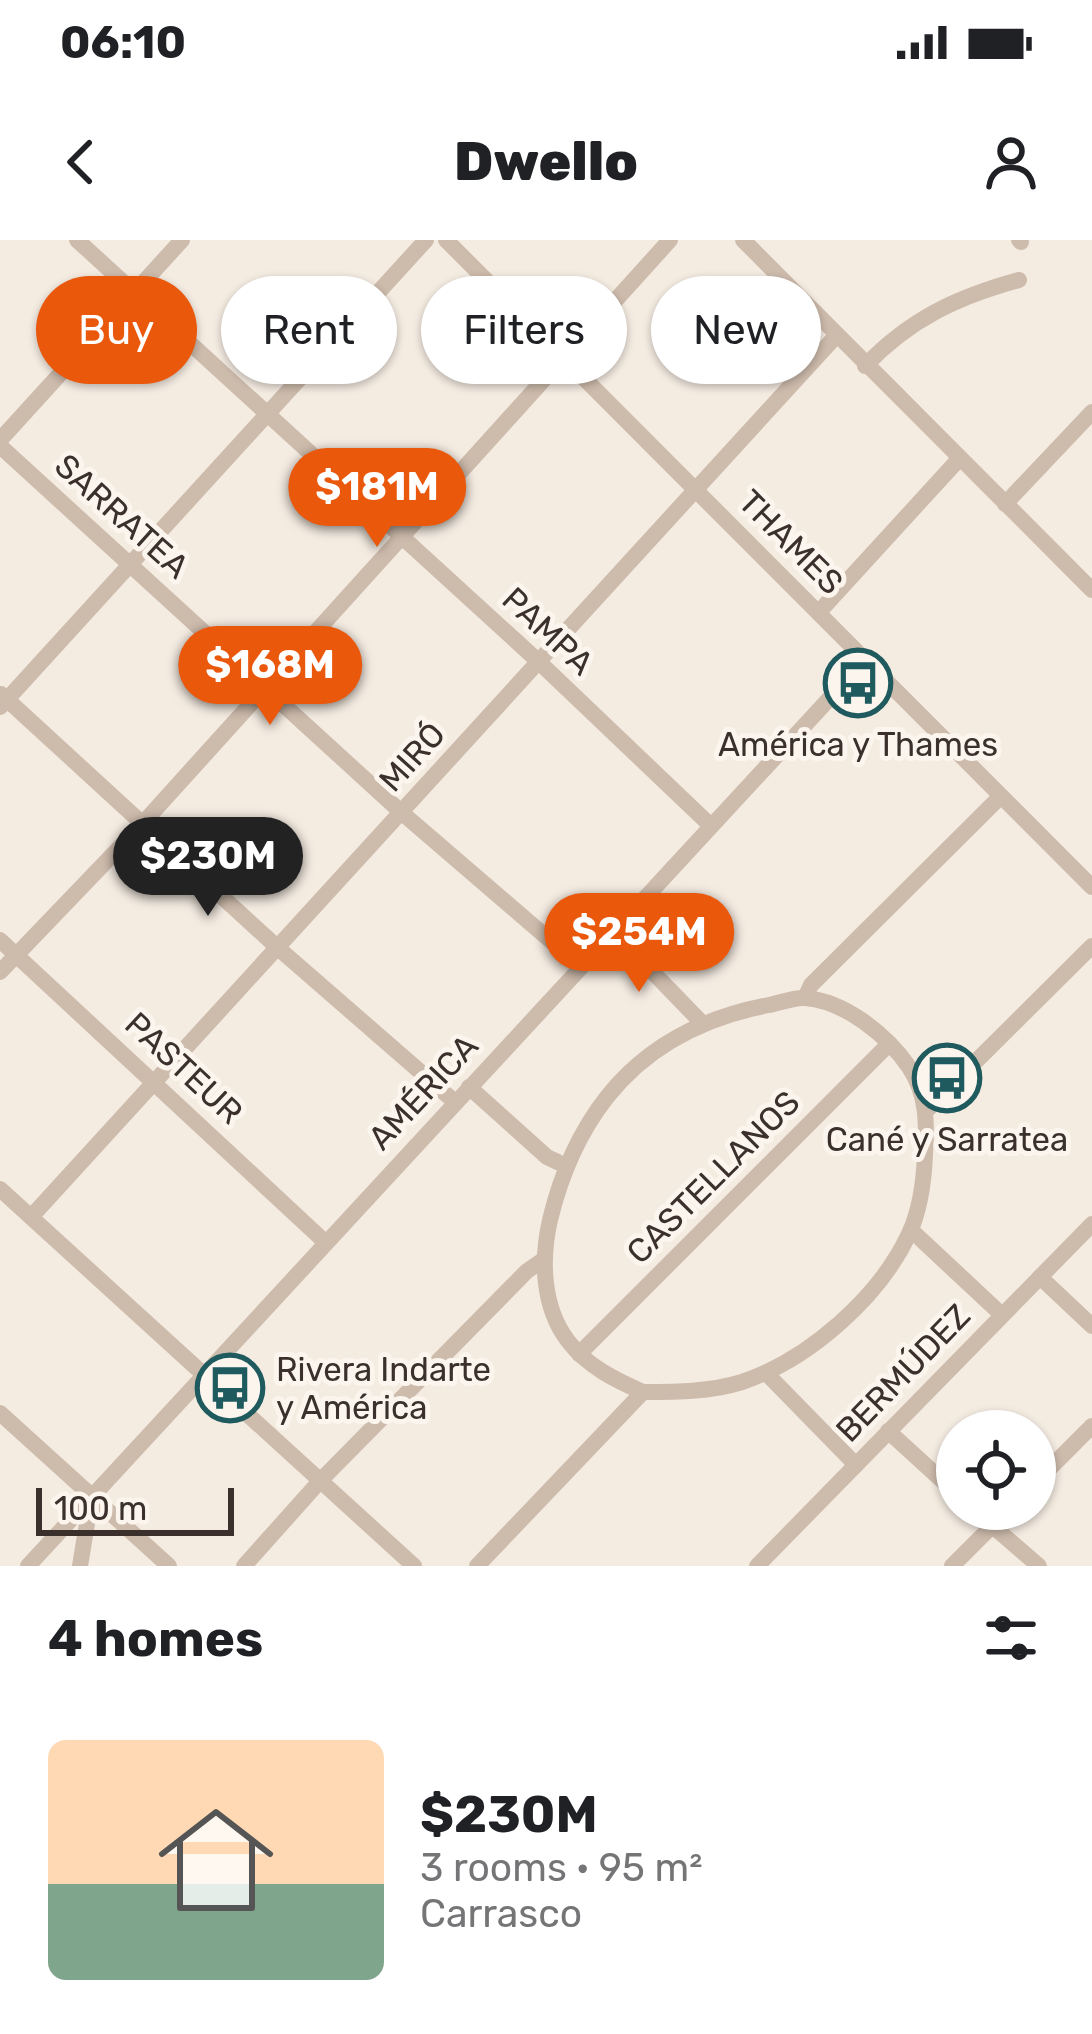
<!DOCTYPE html>
<meta charset="utf-8">
<style>
body{margin:0;font-family:Rubik,sans-serif;background:#f6f6f6;color:#202124;height:100vh;display:flex;flex-direction:column;font-size:45px;white-space:nowrap}
*{box-sizing:border-box;margin:0}
p{font-size:39px;color:#757577}
.icon{flex:none;width:66px;height:66px;fill:none;stroke:currentColor;stroke-width:2;stroke-linecap:round;stroke-linejoin:round}
.map{position:relative;height:1326px;overflow:hidden}
.details{display:flex;flex-direction:column;background:#fff;flex:1}
.details>*{flex:none}
.guide{position:absolute;left:36px;top:36px;width:1020px;height:108px;display:flex;gap:24px}
.fabs{position:absolute;left:936px;top:1170px;display:grid;gap:24px}
.fabs a{display:grid;place-items:center;width:120px;height:120px;border-radius:50%;background:#fff;box-shadow:0 3px 9px #0004;font-size:60px}
.scale{position:absolute;left:36px;bottom:30px;width:198px;box-sizing:border-box;padding-left:12px;border:6px solid #3b302b;border-top:0;font-size:33px;line-height:42px;white-space:nowrap;color:#3b302b;-webkit-text-stroke:9px #fbf5ee;paint-order:stroke}
.price{position:absolute;translate:-50% -102px;padding:0 27px;border-radius:42px;background:#ea580c;color:#fff;font-size:39px;line-height:78px;filter:drop-shadow(0 3px 6px #0008)}
.price::after{content:'';position:absolute;left:50%;top:72px;width:36px;height:27px;margin-left:-18px;background:inherit;clip-path:polygon(0 0,100% 0,50% 100%)}
.price.current{background:#222;color:#fff}
ul{padding:0;list-style:none}
li{display:flex;align-items:center;gap:36px;height:300px;padding:0 48px}
li span{display:grid;place-items:center;flex:none;width:336px;height:240px;border-radius:18px;color:#555}
li>.icon{margin-inline-start:auto}
span .icon{width:144px;height:144px;fill:#fffc;stroke-width:1}
li b{font-size:51px}
h2{display:flex;justify-content:space-between;align-items:center;height:144px;padding:0 48px;font-size:51px}
.pill{padding:0 42px;border-radius:54px;background:#fff;box-shadow:0 3px 9px #0004;font-size:42px;line-height:108px}
.pill.current{background:#ea580c;color:#fff}
.status{display:flex;justify-content:space-between;align-items:center;height:84px;padding:0 60px;background:#fff;direction:ltr}
.status svg{height:33px;fill:currentColor}
header{display:flex;justify-content:space-between;align-items:center;height:156px;padding:0 48px;background:#fff;font-size:54px;font-weight:800}
.map>svg:first-child{display:block}
.lines{fill:none;stroke-linecap:round;stroke-linejoin:round}
.minor{stroke:#cdbbac;stroke-width:16}
.labels{text-anchor:middle;dominant-baseline:central;stroke-width:10;stroke-linejoin:round;paint-order:stroke}
.street-label{font-size:33px;fill:#3b302b;stroke:#fbf5ee}
.poi-label{font-size:33px;fill:#3b302b;stroke:#fbf5ee}
</style>
<div class="status"><b>06:10</b><svg viewBox="0 0 49 12"><path d="M0 12V9h3v3zM5 12V6h3v6zM10 12V3h3v9zM15 12V0h3v12zM26 1h20v11H26zM47 4h2v5h-2z"/></svg></div>
<header><svg class="icon" aria-label="back" viewBox="0 0 24 24"><path d="M15 5l-7 7 7 7"/></svg>Dwello<svg class="icon" aria-label="person" viewBox="0 0 24 24"><circle cx="12" cy="8" r="4"/><path d="M4 21q1-7 8-7t8 7"/></svg></header>
<div class="map">
<svg width="1092" height="1326" viewBox="0 0 1092 1326">
<rect width="100%" height="100%" fill="#f4ebe1"/>
<g class="lines">
<g class="minor">
<path d="M 77,0 L 539,422 L 710,585"/>
<path d="M 446,0 L 1092,647"/>
<path d="M 743,0 L 1092,350"/>
<path d="M 1019,0 L 1021,2"/>
<path d="M 865,126 C 910,79 957,57 1019,40"/>
<path d="M 0,200 L 182,0"/>
<path d="M 0,206 L 401,572 L 580,726"/>
<path d="M 1005,264 L 1092,172"/>
<path d="M 819,372 L 959,219"/>
<path d="M 1,454 L 278,708 L 455,862"/>
<path d="M 0,467 L 426,0"/>
<path d="M 613,691 L 702,783"/>
<path d="M 0,700 L 325,1002"/>
<path d="M 0,732 L 144,582 L 670,0"/>
<path d="M 805,758 L 811,745 L 1000,557"/>
<path d="M 469,847 L 547,917 L 566,926"/>
<path d="M 926,871 L 1092,706"/>
<path d="M 0,949 L 414,1326"/>
<path d="M 31,977 L 836,96"/>
<path d="M 911,990 L 1002,1075"/>
<path d="M 1040,1037 L 1092,1086"/>
<path d="M 579,1114 L 889,804"/>
<path d="M 766,1133 L 856,1225"/>
<path d="M 0,1173 L 169,1326"/>
<path d="M 888,1191 L 957,1254"/>
<path d="M 1035,1243 L 1092,1186"/>
<path d="M 973,1269 L 1039,1326"/>
<path d="M 28,1326 L 865,420"/>
<path d="M 80,1326 L 91,1259"/>
<path d="M 244,1326 L 320,1241 L 527,1031 L 543,1020"/>
<path d="M 477,1326 L 643,1152 C 676,1152 710,1152 742,1142 C 808,1120 879,1058 909,994 C 920,970 924,941 925,914 C 927,883 927,854 909,827 C 887,795 845,761 805,758 C 794,757 780,763 769,765 C 705,777 649,804 607,857 C 578,894 561,934 550,980 C 541,1019 542,1067 568,1101 C 587,1126 615,1140 643,1152"/>
<path d="M 757,1326 L 1092,984"/>
<path d="M 952,1326 L 1009,1269"/>
</g>
</g>
<defs>
<symbol id="bus-ring" viewBox="-11 -11 22 22"><circle r="9.5" fill="#fbf5ee" stroke="#1f5a5e" stroke-width="1.5"/><path d="M-5-6H5V4H4V6H2V4H-2V6H-4V4H-5ZM-3.5-4V0h7V-4ZM-3.5 1.2v1.5H-2V1.2ZM2 1.2v1.5H3.5V1.2Z" fill="#1f5a5e"/></symbol>
</defs>
<g fill-rule="evenodd">
<use href="#bus-ring" x="820" y="405" width="76" height="76"/>
<use href="#bus-ring" x="909" y="800" width="76" height="76"/>
<use href="#bus-ring" x="192" y="1110" width="76" height="76"/>
</g>
<g class="labels">
<g class="street-label">
<text transform="translate(122 276) rotate(42)">SARRATEA</text>
<text transform="translate(791 302) rotate(45)">THAMES</text>
<text transform="translate(548 391) rotate(43)">PAMPA</text>
<text transform="translate(412 517) rotate(-48)">MIRÓ</text>
<text transform="translate(184 828) rotate(43)">PASTEUR</text>
<text transform="translate(423 852) rotate(-47)">AMÉRICA</text>
<text transform="translate(713 937) rotate(-45)">CASTELLANOS</text>
<text transform="translate(903 1133) rotate(-46)">BERMÚDEZ</text>
</g>
<g class="poi-label">
<text x="858" y="504">América y Thames</text>
<text x="947" y="899">Cané y Sarratea</text>
<text x="276" y="1129" text-anchor="start">Rivera Indarte<tspan x="276" dy="38">y América</tspan></text>
</g>
</g>
</svg>
<div class="fabs">
<a><svg class="icon" aria-label="locate" viewBox="0 0 24 24"><circle cx="12" cy="12" r="6"/><path d="M12 2v4M12 18v4M2 12h4M18 12h4"/></svg></a>
</div>
<div class="scale">100 m</div>
<b class="price" style="left:377px;top:310px">$181M</b>
<b class="price" style="left:270px;top:488px">$168M</b>
<b class="price current" style="left:208px;top:679px">$230M</b>
<b class="price" style="left:639px;top:755px">$254M</b>
<div class="guide">
<a class="pill current">Buy</a>
<a class="pill">Rent</a>
<a class="pill">Filters</a>
<a class="pill">New</a>
</div>
</div>
<section class="details">
<h2>4 homes<svg class="icon" aria-label="filters" viewBox="0 0 24 24"><path d="M4 7h16M4 17h16"/><circle cx="9" cy="7" r="2"/><circle cx="15" cy="17" r="2"/></svg></h2>
<ul>
<li><span style="background:linear-gradient(#ffd9b3 60%,#7fa58c 0)"><svg class="icon" aria-label="home" viewBox="0 0 24 24"><path d="M3 11l9-7 9 7M6 9v11h12V9"/></svg></span><div><b>$230M</b><p>3 rooms · 95 m²</p><p>Carrasco</p></div></li>
</ul>
</section>
